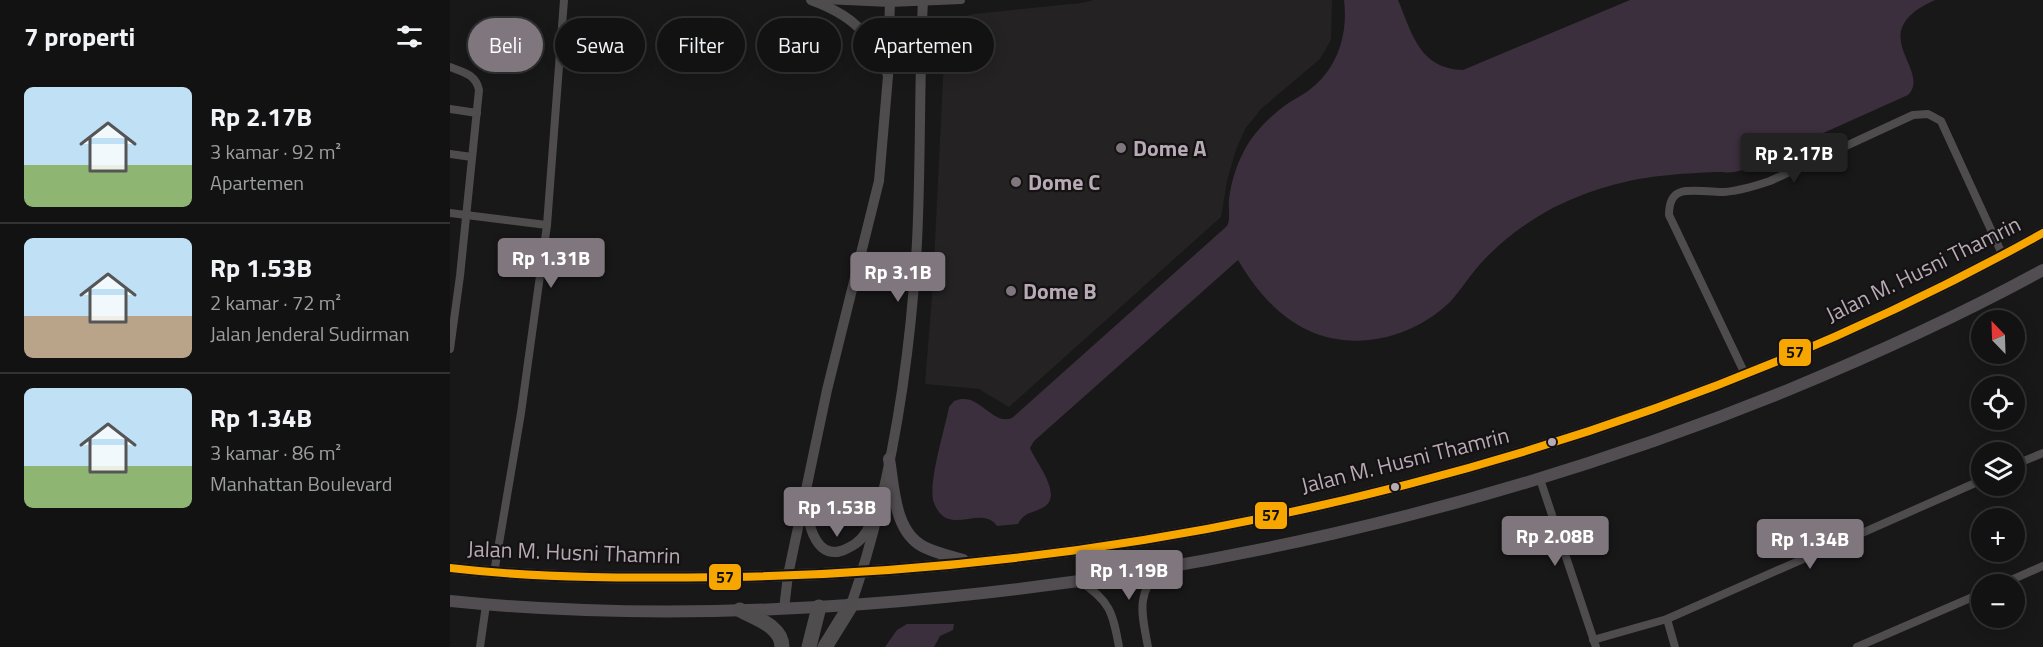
<!DOCTYPE html>
<html lang="id">
<meta charset="utf-8">
<style>
body{margin:0;font-family:"Titillium Web",sans-serif;background:#1f2020;color:#f1f3f6;height:100vh;display:flex;flex-direction:column;font-size:22px;white-space:nowrap}
*{box-sizing:border-box;margin:0}
p{font-size:20px;color:#9c9e9f}
.icon{flex:none;width:33px;height:33px;fill:none;stroke:currentColor;stroke-width:2;stroke-linecap:round;stroke-linejoin:round}
.map{position:relative;flex:1;overflow:hidden}
.side{display:flex;flex-direction:column;background:#121212;width:450px}
.side>*{flex:none}
.hud{position:absolute;left:18px;top:18px;width:570px;height:54px;display:flex;gap:12px}
.needle{width:39px;rotate:337deg}
.fabs{position:absolute;left:1521px;top:310px;display:grid;gap:12px}
.fabs a{display:grid;place-items:center;width:54px;height:54px;border-radius:50%;background:#121212;box-shadow:0 3px 15px #0003,0 0 0 2px #313232;font-size:30px}
.price{position:absolute;translate:-50% -51px;padding:0 14px;border-radius:6px;background:#80777e;color:#fff;font-size:20px;line-height:39px;filter:drop-shadow(0 2px 3px #0008)}
.price::after{content:'';position:absolute;left:50%;top:36px;width:18px;height:14px;margin-left:-9px;background:inherit;clip-path:polygon(0 0,100% 0,50% 100%)}
.price.current{background:#222;color:#fff}
ul{padding:0;list-style:none}
li{display:flex;align-items:center;gap:18px;height:150px;padding:0 24px}
li+li{border-top:2px solid #313232}
li span{display:grid;place-items:center;flex:none;width:168px;height:120px;border-radius:9px;color:#555}
li>.icon{margin-inline-start:auto}
span .icon{width:72px;height:72px;fill:#fffc;stroke-width:1}
li b{font-size:26px}
h2{display:flex;justify-content:space-between;align-items:center;height:72px;padding:0 24px;font-size:26px}
.pill{padding:0 21px;border-radius:27px;background:#121212;box-shadow:0 3px 15px #0003,0 0 0 2px #313232;font-size:21px;line-height:54px}
.pill.current{background:#80777e;color:#fff}
main{display:flex;flex:1;min-height:0}
.map>svg:first-child{display:block}
.built{fill:#242222}
.water{fill:#3c2f3d}
.lines{fill:none;stroke-linecap:round;stroke-linejoin:round}
.minor{stroke:#4f4c4e;stroke-width:8}
.tertiary{stroke:#4f4c4e;stroke-width:10}
.secondary{stroke:#514d50;stroke-width:12}
.motorway{stroke:#504d4e;stroke-width:15}
.bus-1-casing{stroke:#141213;stroke-width:12}
.bus-1{stroke:#f7a600;stroke-width:8}
.poi-dot{fill:#80777e;stroke:#141213;stroke-width:2}
.bus-dot{fill:#b8aab5;stroke:#141213;stroke-width:2}
.labels{text-anchor:middle;dominant-baseline:central;stroke-width:4.5;stroke-linejoin:round;paint-order:stroke}
.poi-label{font-size:22px;font-weight:bold;fill:#b8aab5;stroke:#141213;text-anchor:start}
.street-label{font-size:22px;fill:#b8aab5;stroke:#141213}
.line-badge{stroke:#141213;stroke-width:2}
.pale-badge-label{font-size:16px;text-anchor:middle;font-weight:bold;fill:#111}
</style>
<main>
<section class="side">
<h2>7 properti<svg class="icon" aria-label="filters" viewBox="0 0 24 24"><path d="M4 7h16M4 17h16"/><circle cx="9" cy="7" r="2"/><circle cx="15" cy="17" r="2"/></svg></h2>
<ul>
<li><span style="background:linear-gradient(#bfe0f5 65%,#8fb573 0)"><svg class="icon" aria-label="home" viewBox="0 0 24 24"><path d="M3 11l9-7 9 7M6 9v11h12V9"/></svg></span><div><b>Rp 2.17B</b><p>3 kamar · 92 m²</p><p>Apartemen</p></div></li>
<li><span style="background:linear-gradient(#bfe0f5 65%,#b9a48a 0)"><svg class="icon" aria-label="home" viewBox="0 0 24 24"><path d="M3 11l9-7 9 7M6 9v11h12V9"/></svg></span><div><b>Rp 1.53B</b><p>2 kamar · 72 m²</p><p>Jalan Jenderal Sudirman</p></div></li>
<li><span style="background:linear-gradient(#bfe0f5 65%,#8fb573 0)"><svg class="icon" aria-label="home" viewBox="0 0 24 24"><path d="M3 11l9-7 9 7M6 9v11h12V9"/></svg></span><div><b>Rp 1.34B</b><p>3 kamar · 86 m²</p><p>Manhattan Boulevard</p></div></li>
</ul>
</section>
<div class="map">
<svg width="1593" height="647" viewBox="0 0 1593 647">
<rect width="100%" height="100%" fill="#181818"/>
<path class="built" d="M 643,0 L 882,0 L 881,40 L 870,59 L 811,109 L 795,129 L 786,150 L 777,181 L 771,217 L 559,407 L 529,389 L 475,384 L 483,282 L 495,39 L 501,27 L 508,19 L 523,14 L 631,3 Z"/>
<g class="water">
<path d="M 894,0 L 948,0 C 962,33 969,69 1013,70 L 1180,0 L 1485,0 C 1411,33 1483,70 1458,95 C 1419,112 1381,130 1342,147 C 1324,156 1304,168 1284,172 C 1278,173 1271,172 1266,172 C 1251,173 1235,173 1220,175 C 1179,178 1135,191 1099,210 C 1074,224 1050,242 1031,263 C 1020,275 1011,290 1000,302 C 978,323 949,337 919,340 C 857,346 817,309 788,260 L 584,441 L 580,448 C 586,463 617,499 590,509 C 579,514 574,513 568,524 L 547,526 C 531,503 498,539 484,503 C 477,485 495,429 499,407 L 504,401 C 529,390 541,426 562,418 L 777,226 C 781,219 778,208 779,199 C 781,183 786,166 794,151 C 804,132 822,114 840,102 C 848,97 856,93 863,87 C 889,65 898,32 894,0 Z"/>
<path d="M 457,624 L 504,624 L 503,630 L 490,636 L 484,647 L 435,647 L 447,630 Z"/>
</g>
<g class="lines">
<g class="minor">
<path d="M 374,0 L 440,3 L 511,0"/>
<path d="M 0,67 C 14,72 26,75 29,90 L 10,276 L 0,349"/>
<path d="M 0,109 L 27,113"/>
<path d="M 0,154 L 22,157"/>
<path d="M 0,213 L 97,225"/>
<path d="M 1295,374 L 1219,215 C 1219,206 1221,195 1231,192 C 1240,189 1264,192 1274,192 C 1290,191 1305,186 1320,181 L 1463,115 L 1478,114 L 1491,121 L 1553,256"/>
<path d="M 1564,465 L 1593,453"/>
<path d="M 1090,479 L 1146,647"/>
<path d="M 44,573 L 71,413 L 97,225 L 114,0"/>
<path d="M 629,581 C 660,600 663,613 669,647"/>
<path d="M 1550,585 L 1593,566"/>
<path d="M 1217,619 L 1225,647"/>
<path d="M 1143,640 L 1217,619 L 1532,480"/>
<path d="M 30,647 L 36,605"/>
<path d="M 698,647 C 692,614 685,594 711,568"/>
<path d="M 1407,647 L 1532,593"/>
</g>
<g class="tertiary">
<path d="M 361,0 C 404,16 417,31 437,73"/>
<path d="M 356,503 C 358,525 367,565 398,548 C 409,543 416,535 420,524"/>
<path d="M 401,605 C 441,489 460,364 467,242 C 471,161 469,81 473,0"/>
<path d="M 334,609 L 338,575 L 377,390 L 429,181 L 438,76 L 440,0"/>
</g>
<g class="secondary">
<path d="M 439,459 C 444,488 444,532 474,547 C 486,553 500,556 513,560"/>
<path d="M 0,568 C 93,579 188,578 282,577 C 731,569 1200,452 1593,233"/>
<path d="M 0,601 C 137,615 277,614 414,604 C 730,581 1044,510 1338,390 C 1425,354 1511,315 1593,270"/>
</g>
<g class="motorway">
<path d="M 290,610 C 305,618 332,626 332,647"/>
<path d="M 359,647 L 369,607"/>
<path d="M 375,647 L 401,605"/>
</g>
<defs>
<path id="bus-1" d="M 0,568 C 93,579 188,578 282,577 C 731,569 1200,452 1593,233"/>
</defs>
<use href="#bus-1" class="bus-1-casing"/>
<use href="#bus-1" class="bus-1"/>
</g>
<g class="poi-dot">
<circle cx="671" cy="148" r="6"/>
<circle cx="566" cy="182" r="6"/>
<circle cx="561" cy="291" r="6"/>
</g>
<g class="bus-dot">
<circle cx="1102" cy="442" r="5"/>
<circle cx="945" cy="487" r="5"/>
</g>
<g class="labels">
<g class="poi-label">
<text x="683" y="148">Dome A</text>
<text x="578" y="182">Dome C</text>
<text x="573" y="291">Dome B</text>
</g>
<g class="street-label">
<text transform="translate(1473 269) rotate(-26)">Jalan M. Husni Thamrin</text>
<text transform="translate(955 460) rotate(-14)">Jalan M. Husni Thamrin</text>
<text transform="translate(124 552) rotate(2)">Jalan M. Husni Thamrin</text>
</g>
</g>
<g class="line-badge">
<rect x="1328" y="338" width="34" height="29" rx="6" fill="#f7a600"/>
<rect x="804" y="501" width="34" height="29" rx="6" fill="#f7a600"/>
<rect x="258" y="563" width="34" height="28" rx="6" fill="#f7a600"/>
</g>
<g class="pale-badge-label">
<text x="1345" y="358">57</text>
<text x="821" y="521">57</text>
<text x="275" y="583">57</text>
</g>
</svg>
<div class="fabs">
<a><svg class="needle" viewBox="-14 -14 28 28"><path d="M0-13l5 13h-10z" fill="#e53935"/><path d="M0 13l5-13h-10z" fill="#9c9e9f"/></svg></a>
<a><svg class="icon" aria-label="locate" viewBox="0 0 24 24"><circle cx="12" cy="12" r="6"/><path d="M12 2v4M12 18v4M2 12h4M18 12h4"/></svg></a>
<a><svg class="icon" aria-label="layers" viewBox="0 0 24 24"><path d="M12 4l9 5-9 5-9-5zM3 14l9 5 9-5"/></svg></a>
<a>+</a>
<a>−</a>
</div>
<b class="price current" style="left:1344px;top:184px">Rp 2.17B</b>
<b class="price" style="left:101px;top:289px">Rp 1.31B</b>
<b class="price" style="left:448px;top:303px">Rp 3.1B</b>
<b class="price" style="left:387px;top:538px">Rp 1.53B</b>
<b class="price" style="left:1105px;top:567px">Rp 2.08B</b>
<b class="price" style="left:1360px;top:570px">Rp 1.34B</b>
<b class="price" style="left:679px;top:601px">Rp 1.19B</b>
<div class="hud">
<a class="pill current">Beli</a>
<a class="pill">Sewa</a>
<a class="pill">Filter</a>
<a class="pill">Baru</a>
<a class="pill">Apartemen</a>
</div>
</div>
</main>
